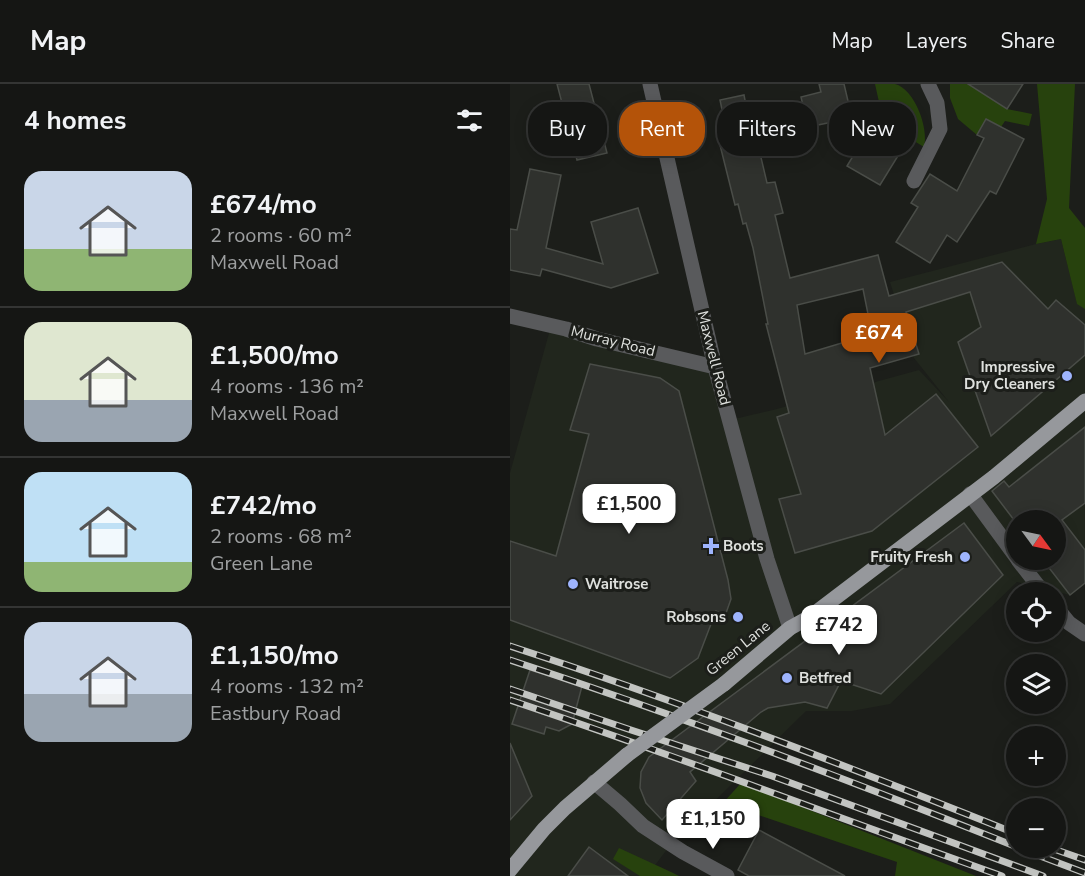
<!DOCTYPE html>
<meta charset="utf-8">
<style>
body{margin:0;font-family:"Nunito Sans",sans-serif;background:#222322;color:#f1f3f6;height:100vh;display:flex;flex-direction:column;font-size:22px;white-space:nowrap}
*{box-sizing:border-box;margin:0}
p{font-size:20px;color:#9d9fa0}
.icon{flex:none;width:33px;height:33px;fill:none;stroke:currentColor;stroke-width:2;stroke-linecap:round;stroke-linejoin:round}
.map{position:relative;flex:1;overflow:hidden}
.drawer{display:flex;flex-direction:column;background:#151614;width:510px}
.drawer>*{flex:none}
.banner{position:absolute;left:18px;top:18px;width:466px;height:54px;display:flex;gap:12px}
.needle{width:39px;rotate:123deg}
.buttons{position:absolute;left:496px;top:426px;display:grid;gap:12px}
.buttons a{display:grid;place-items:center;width:60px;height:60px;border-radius:50%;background:#151614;box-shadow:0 3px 15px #0003,0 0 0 2px #343534;font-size:30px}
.price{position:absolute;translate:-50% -51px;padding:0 14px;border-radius:12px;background:#fff;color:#222;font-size:20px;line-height:39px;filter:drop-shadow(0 2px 3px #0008)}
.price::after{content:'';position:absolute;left:50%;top:36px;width:18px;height:14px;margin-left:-9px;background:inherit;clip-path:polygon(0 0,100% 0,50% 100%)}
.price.current{background:#b45309;color:#fff}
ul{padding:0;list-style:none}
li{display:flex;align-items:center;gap:18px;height:150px;padding:0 24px}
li+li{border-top:2px solid #343534}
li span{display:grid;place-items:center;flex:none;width:168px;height:120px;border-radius:18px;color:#555}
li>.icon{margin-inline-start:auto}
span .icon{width:72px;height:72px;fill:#fffc;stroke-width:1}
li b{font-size:26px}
h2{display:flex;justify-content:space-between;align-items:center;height:72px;padding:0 24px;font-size:26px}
.pill{padding:0 21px;border-radius:24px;background:#151614;box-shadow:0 3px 15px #0003,0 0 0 2px #343534;font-size:21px;line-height:54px}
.pill.current{background:#b45309;color:#fff}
header{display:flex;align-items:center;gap:36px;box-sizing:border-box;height:84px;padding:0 30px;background:#151614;border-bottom:2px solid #343534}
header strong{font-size:28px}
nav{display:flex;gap:33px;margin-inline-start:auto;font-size:21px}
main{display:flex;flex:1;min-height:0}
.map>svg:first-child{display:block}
.built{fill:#21261d;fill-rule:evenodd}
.green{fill:#27420d}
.building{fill:#2f312d;stroke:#4a4d48;stroke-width:1.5;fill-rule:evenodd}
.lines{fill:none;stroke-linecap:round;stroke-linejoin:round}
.minor{stroke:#595a5c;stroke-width:15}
.major{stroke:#96989c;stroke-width:15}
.rail-casing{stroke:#c2c4c1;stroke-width:7}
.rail{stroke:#1c1e1a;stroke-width:4.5;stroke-dasharray:14;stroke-linecap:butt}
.major-bridge{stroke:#96989c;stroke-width:15}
.poi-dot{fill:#9eb4fd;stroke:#1c1e1a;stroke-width:2}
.labels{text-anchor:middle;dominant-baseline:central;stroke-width:6;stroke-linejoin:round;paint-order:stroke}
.street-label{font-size:15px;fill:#dfe1de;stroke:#1c1e1a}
.poi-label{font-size:15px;font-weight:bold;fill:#dfe1de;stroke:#1c1e1a;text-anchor:end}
</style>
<header>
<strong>Map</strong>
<nav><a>Map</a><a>Layers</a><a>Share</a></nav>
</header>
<main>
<section class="drawer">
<h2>4 homes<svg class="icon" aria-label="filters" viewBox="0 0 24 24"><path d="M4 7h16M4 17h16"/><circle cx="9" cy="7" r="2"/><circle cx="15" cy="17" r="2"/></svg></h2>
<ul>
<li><span style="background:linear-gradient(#c9d6e8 65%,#8fb573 0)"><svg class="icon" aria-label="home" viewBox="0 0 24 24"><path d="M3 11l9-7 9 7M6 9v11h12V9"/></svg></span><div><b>£674/mo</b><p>2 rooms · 60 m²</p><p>Maxwell Road</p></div></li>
<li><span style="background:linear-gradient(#dfe7d0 65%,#9aa5b1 0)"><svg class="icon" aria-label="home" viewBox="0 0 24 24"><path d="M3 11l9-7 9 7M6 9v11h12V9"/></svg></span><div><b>£1,500/mo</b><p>4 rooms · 136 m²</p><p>Maxwell Road</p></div></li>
<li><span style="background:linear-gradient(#bfe0f5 75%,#8fb573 0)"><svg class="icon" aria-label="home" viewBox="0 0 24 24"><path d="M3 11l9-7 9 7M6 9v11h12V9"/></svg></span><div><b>£742/mo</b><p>2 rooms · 68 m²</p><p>Green Lane</p></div></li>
<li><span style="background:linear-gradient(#c9d6e8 60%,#9aa5b1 0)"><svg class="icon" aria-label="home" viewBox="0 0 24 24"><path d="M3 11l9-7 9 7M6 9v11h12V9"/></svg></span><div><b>£1,150/mo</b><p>4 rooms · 132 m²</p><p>Eastbury Road</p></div></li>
</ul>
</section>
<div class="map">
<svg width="575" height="792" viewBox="0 0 575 792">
<rect width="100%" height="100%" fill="#1c1e1a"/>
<path class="built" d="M 551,155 L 567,219 L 575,211 L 575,499 L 560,511 L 507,498 L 380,620 L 342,627 L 296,627 L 161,760 L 137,792 L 0,792 L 0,389 L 41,242 L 205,283 L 220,336 L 263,326 L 409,286 L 439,318 L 404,274 L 380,198 L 526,160 ZM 507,436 L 546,436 L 546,476 L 507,476 Z"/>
<g class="green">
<path d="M 365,0 C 371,0 379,0 385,0 C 405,5 419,45 414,63 L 366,34 L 371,27 Z"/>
<path d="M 440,0 L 459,0 L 497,25 L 522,30 L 519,42 L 495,37 L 491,43 L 476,35 L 467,51 L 448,35 L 440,14 Z"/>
<path d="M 527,0 L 565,0 L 559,124 L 575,144 L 575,225 L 567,220 L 551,155 L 526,160 L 537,115 Z"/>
<path d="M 231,699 L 466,792 L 385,792 L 387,778 L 213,719 Z"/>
<path d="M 109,764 L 161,788 L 169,792 L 130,792 L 103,775 Z"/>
</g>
<g class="building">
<path d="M 47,0 L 79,0 L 97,69 L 67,76 Z"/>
<path d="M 309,0 L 334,0 L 342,34 L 298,43 L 291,13 L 311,8 Z"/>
<path d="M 458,0 L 513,0 L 497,25 Z"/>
<path d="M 234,11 L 238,32 L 241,31 L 257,99 L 265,98 L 273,129 L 265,131 L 280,194 L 368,171 L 379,212 L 492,178 L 538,225 L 546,216 L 575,241 L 575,271 L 481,352 L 448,258 L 471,243 L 460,208 L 396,228 L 409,270 L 360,284 L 375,351 L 426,310 L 468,363 L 362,447 L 285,469 L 269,415 L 291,410 L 267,333 L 279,329 L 256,240 L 258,240 L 243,164 L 236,139 L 233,140 L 228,120 L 225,121 L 210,61 L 219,59 L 210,16 ZM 353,205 L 362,250 L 295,270 L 287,221 Z"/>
<path d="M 366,34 L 399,54 L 370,101 L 337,82 Z"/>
<path d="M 476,35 L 514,55 L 486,110 L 480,107 L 447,158 L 437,151 L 420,179 L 386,158 L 408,123 L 401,119 L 420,90 L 447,107 L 474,54 L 467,51 Z"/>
<path d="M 20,85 L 51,91 L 36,164 L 93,180 L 81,138 L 128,124 L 148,189 L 101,204 L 32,185 L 30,192 L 0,186 L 0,145 L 7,146 Z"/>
<path d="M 80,280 L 150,294 L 169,307 L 218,496 L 221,515 L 215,532 L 206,527 L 188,574 L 160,594 L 0,536 L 0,457 L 46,472 L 79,350 L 60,346 Z"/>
<path d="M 575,343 L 575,419 L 552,436 L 575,466 L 575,499 L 560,511 L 533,476 L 546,476 L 546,436 L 504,436 L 482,407 L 494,397 L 499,403 Z"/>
<path d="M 454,439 L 493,491 L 371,610 L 331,597 L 317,624 L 295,618 L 258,624 L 251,628 L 180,688 L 186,697 L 152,736 L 136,719 L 130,704 L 131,688 L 139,673 Z"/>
<path d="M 20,586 L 72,602 L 62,640 L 49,647 L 36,643 L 34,650 L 2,640 Z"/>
<path d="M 0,659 L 22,712 L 0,736 Z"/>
<path d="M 249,746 L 335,792 L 239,792 L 228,786 Z"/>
<path d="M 79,763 L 118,792 L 58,792 Z"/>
</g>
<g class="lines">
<g class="minor">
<path d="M 140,0 L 205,283 L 257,475 L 280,544"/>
<path d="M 404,97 L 430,45 L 427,19 L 418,0"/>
<path d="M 0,232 L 56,245 L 87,255 L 205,283"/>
<path d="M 460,410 L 507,474"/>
<path d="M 508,476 L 533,508"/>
<path d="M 546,523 L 559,539 L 575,550"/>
<path d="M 84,698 L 110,720 L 133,742 L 173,768 L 217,792"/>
</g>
<g class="major">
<path d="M 214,600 L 280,544 L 300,533 L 484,393 L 575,317"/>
<path d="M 0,786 L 34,745 L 55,724 L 117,671"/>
</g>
<defs>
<g id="rail">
<path d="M 0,562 C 172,618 339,683 507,750"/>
<path d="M 0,576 C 171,632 339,696 507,763"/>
<path d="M 0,605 L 121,646 L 262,692 L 533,792"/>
<path d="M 0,616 C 165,671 328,734 492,792"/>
<path d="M 509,764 L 575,789"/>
<path d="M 541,764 L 575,776"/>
</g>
</defs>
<use href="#rail" class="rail-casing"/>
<use href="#rail" class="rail"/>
<path class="major-bridge" d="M 117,671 L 214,600"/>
</g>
<g class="poi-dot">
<circle cx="557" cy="292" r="6"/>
<path d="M198 453h6v6h6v6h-6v6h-6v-6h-6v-6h6z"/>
<circle cx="455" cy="473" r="6"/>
<circle cx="63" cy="500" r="6"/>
<circle cx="228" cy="533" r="6"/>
<circle cx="277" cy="594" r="6"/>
</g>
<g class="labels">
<g class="street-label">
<text transform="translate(103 257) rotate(14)">Murray Road</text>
<text transform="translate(204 274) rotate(76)">Maxwell Road</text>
<text transform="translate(228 564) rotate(-39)">Green Lane</text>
</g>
<g class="poi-label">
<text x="545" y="283">Impressive<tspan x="545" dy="17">Dry Cleaners</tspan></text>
<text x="213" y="462" text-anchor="start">Boots</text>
<text x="443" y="473">Fruity Fresh</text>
<text x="75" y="500" text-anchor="start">Waitrose</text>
<text x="216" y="533">Robsons</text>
<text x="289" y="594" text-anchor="start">Betfred</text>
</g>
</g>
</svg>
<div class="buttons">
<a><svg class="needle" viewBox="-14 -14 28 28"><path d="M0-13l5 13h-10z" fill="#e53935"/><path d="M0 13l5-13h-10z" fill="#9d9fa0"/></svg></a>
<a><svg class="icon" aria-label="locate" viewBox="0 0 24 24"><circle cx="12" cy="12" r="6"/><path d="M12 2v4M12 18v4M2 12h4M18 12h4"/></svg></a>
<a><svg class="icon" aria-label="layers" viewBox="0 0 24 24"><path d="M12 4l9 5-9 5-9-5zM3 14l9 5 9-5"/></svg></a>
<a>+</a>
<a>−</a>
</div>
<b class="price current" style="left:369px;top:280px">£674</b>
<b class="price" style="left:119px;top:451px">£1,500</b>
<b class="price" style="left:329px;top:572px">£742</b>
<b class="price" style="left:203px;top:766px">£1,150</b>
<div class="banner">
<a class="pill">Buy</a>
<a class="pill current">Rent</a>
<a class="pill">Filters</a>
<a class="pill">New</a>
</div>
</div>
</main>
